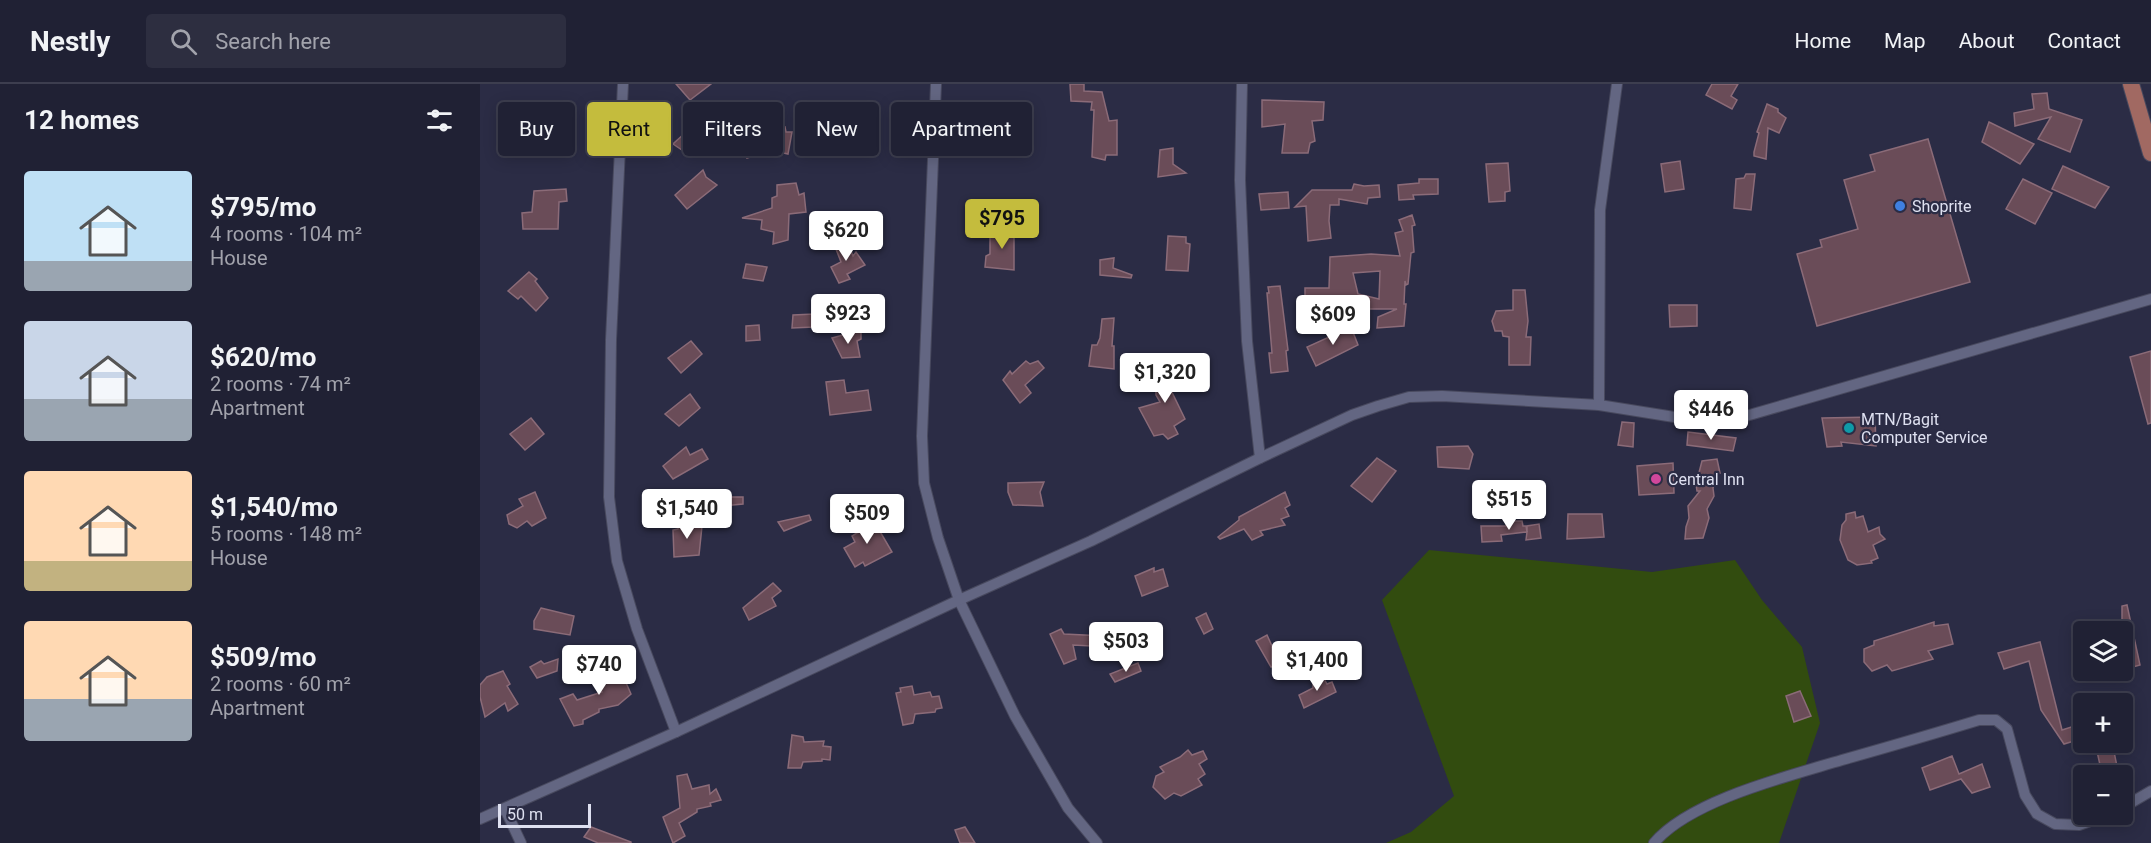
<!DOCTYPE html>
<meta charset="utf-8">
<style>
body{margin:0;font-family:Roboto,sans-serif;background:#2d2e40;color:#f1f3f6;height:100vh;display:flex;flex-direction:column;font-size:22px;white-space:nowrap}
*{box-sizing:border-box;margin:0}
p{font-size:20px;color:#a2a3ac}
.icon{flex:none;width:33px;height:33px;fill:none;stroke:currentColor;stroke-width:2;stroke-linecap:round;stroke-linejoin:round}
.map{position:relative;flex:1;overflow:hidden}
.drawer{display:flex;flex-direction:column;background:#202134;width:480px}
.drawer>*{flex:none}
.top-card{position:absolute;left:18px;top:18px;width:570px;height:54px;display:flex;gap:12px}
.buttons{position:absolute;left:1593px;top:537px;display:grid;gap:12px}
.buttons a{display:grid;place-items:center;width:60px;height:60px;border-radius:6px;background:#202134;box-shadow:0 3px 15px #0003,0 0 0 2px #3d3e4f;font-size:30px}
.scale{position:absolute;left:18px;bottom:15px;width:93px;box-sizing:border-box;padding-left:6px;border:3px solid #dee0f0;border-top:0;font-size:16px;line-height:21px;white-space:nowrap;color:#dee0f0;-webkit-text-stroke:4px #2b2c45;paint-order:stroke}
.price{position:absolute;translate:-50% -51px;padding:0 14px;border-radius:6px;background:#fff;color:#222;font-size:20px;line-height:39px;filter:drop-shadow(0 2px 3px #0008)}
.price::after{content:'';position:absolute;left:50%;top:36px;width:18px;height:14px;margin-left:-9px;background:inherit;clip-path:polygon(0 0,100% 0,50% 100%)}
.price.current{background:#c4bc3d;color:#111}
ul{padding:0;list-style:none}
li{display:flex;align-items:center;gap:18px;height:150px;padding:0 24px}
li span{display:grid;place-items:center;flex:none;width:168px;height:120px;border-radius:6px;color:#555}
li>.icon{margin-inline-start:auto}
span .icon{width:72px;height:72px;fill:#fffc;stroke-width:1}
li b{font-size:26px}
h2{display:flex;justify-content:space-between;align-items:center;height:72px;padding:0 24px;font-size:26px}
.pill{padding:0 21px;border-radius:6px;background:#202134;box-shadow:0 3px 15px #0003,0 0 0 2px #3d3e4f;font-size:21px;line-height:54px}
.pill.current{background:#c4bc3d;color:#111}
header{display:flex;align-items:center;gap:36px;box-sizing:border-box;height:84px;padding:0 30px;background:#202134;border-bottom:2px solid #3d3e4f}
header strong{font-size:28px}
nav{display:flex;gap:33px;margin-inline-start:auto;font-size:21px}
.search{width:420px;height:54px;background:#2d2e40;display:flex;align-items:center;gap:15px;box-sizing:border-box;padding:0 21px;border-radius:6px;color:#a2a3ac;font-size:22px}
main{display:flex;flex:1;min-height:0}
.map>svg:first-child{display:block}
.green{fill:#324c0f}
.building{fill:#6a4c58;stroke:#8b6b78;stroke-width:1.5;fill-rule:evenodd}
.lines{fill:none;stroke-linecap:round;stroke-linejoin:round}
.minor-casing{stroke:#48495e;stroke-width:12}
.primary-casing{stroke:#48495e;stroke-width:18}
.minor{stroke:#636682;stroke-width:10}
.primary{stroke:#a16962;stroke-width:16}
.shop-dot{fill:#3f7fe0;stroke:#2b2c45;stroke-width:2}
.culture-dot{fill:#0f9aa8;stroke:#2b2c45;stroke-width:2}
.hotel-dot{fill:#d1479c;stroke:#2b2c45;stroke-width:2}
.labels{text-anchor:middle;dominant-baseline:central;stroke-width:4.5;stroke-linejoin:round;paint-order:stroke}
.poi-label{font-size:16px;fill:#dee0f0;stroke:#2b2c45;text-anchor:start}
</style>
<header>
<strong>Nestly</strong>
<div class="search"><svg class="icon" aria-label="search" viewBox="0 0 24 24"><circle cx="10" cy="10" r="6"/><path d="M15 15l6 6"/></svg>Search here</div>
<nav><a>Home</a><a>Map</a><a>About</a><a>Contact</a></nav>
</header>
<main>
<section class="drawer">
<h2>12 homes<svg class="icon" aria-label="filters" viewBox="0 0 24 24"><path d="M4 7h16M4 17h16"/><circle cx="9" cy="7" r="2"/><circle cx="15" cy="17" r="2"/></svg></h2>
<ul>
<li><span style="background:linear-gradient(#bfe0f5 75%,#9aa5b1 0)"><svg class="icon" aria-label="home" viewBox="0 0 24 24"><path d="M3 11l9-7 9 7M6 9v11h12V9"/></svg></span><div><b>$795/mo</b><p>4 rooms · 104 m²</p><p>House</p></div></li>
<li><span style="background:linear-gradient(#c9d6e8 65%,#9aa5b1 0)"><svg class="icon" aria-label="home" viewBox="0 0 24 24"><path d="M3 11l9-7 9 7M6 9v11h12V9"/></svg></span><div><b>$620/mo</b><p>2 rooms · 74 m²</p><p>Apartment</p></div></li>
<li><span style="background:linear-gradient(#ffd9b3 75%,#c2b280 0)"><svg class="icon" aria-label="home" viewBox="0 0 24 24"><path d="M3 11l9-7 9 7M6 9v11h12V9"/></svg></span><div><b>$1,540/mo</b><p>5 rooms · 148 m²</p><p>House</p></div></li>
<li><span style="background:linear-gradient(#ffd9b3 65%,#9aa5b1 0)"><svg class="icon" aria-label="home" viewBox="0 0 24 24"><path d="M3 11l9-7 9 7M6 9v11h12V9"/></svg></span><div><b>$509/mo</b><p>2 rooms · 60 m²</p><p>Apartment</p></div></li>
</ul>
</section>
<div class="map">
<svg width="1671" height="759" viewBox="0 0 1671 759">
<rect width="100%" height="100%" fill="#2b2c45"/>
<path class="green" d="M 949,466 L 1172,488 L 1255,476 L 1282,516 L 1322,563 L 1340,639 L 1299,759 L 906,759 L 931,748 L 974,712 L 902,516 Z"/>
<g class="building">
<path d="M 196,0 L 231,0 L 210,16 Z"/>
<path d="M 590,0 L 604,0 L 604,7 L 622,8 L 629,37 L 637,36 L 637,71 L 626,71 L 625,76 L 612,73 L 614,26 L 611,26 L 612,18 L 591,17 Z"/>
<path d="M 1232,0 L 1258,0 L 1251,12 L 1257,16 L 1252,25 L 1226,11 Z"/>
<path d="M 1567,9 L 1569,25 L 1602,36 L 1590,68 L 1558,55 L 1571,33 L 1535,42 L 1534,29 L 1554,25 L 1552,10 Z"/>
<path d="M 782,16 L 844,18 L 843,36 L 832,37 L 835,57 L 830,59 L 828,69 L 802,69 L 805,40 L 782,43 Z"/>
<path d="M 233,18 L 267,21 L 266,29 L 231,28 Z"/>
<path d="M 1287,20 L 1298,25 L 1298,28 L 1306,34 L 1299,49 L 1288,44 L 1286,75 L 1274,72 L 1274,68 L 1279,49 L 1277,48 Z"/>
<path d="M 61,33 L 76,48 L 51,64 L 44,57 L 42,48 Z"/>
<path d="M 514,33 L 528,35 L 529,39 L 543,39 L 543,51 L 530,52 L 530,58 L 527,59 L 525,67 L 507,66 L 506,54 L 514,53 Z"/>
<path d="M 1509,38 L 1554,60 L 1540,80 L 1502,58 Z"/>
<path d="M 215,40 L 224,57 L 208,70 L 193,60 Z"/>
<path d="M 305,43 L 306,48 L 312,48 L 308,70 L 295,67 L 296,45 Z"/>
<path d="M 277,47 L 283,69 L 267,74 L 262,50 Z"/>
<path d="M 1448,55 L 1490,198 L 1337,242 L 1317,170 L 1342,163 L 1340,156 L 1378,145 L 1364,96 L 1395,87 L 1390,71 Z"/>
<path d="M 693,64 L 693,80 L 706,89 L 678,93 L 680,66 Z"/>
<path d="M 1200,77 L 1204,105 L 1185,108 L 1181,80 Z"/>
<path d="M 1028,79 L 1030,107 L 1025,108 L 1025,117 L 1009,118 L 1006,80 Z"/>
<path d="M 1583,82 L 1629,103 L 1615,124 L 1572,105 Z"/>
<path d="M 223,86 L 226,93 L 237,101 L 207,125 L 195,111 Z"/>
<path d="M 1266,90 L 1275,90 L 1271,126 L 1254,124 L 1256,95 L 1264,94 Z"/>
<path d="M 939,95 L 958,95 L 958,110 L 933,111 L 934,115 L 919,116 L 918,101 L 939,99 Z"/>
<path d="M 1543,95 L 1572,109 L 1555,140 L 1526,125 Z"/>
<path d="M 316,99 L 319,111 L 324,109 L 326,128 L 309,130 L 308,156 L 293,160 L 294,148 L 281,145 L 282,136 L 262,134 L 292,124 L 292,114 L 297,112 L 297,101 Z"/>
<path d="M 874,100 L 884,102 L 899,101 L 900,113 L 888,114 L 887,120 L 859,115 L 859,121 L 850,121 L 849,137 L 851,154 L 828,157 L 826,122 L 815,123 L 832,106 L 872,106 Z"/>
<path d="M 86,105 L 87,117 L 79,118 L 78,145 L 43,145 L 42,129 L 52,128 L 54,107 Z"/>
<path d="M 808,108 L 809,124 L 781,126 L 779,110 Z"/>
<path d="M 932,131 L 935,141 L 932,142 L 934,168 L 931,169 L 928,200 L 926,201 L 925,197 L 924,220 L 926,220 L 924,242 L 897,244 L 898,233 L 917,225 L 861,225 L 861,222 L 825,222 L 825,204 L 849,204 L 850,173 L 891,170 L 920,172 L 915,149 L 923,147 L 919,136 ZM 900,187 L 899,215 L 878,210 L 873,189 Z"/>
<path d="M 517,143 L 534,144 L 534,186 L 505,183 L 506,172 L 510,170 L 510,153 L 515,151 Z"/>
<path d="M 688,152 L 706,153 L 706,159 L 710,160 L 708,187 L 686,186 Z"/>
<path d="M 367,157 L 373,172 L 376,168 L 385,181 L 367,190 L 370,195 L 359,199 L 351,183 L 361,178 L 354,160 Z"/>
<path d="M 634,174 L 633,184 L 652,191 L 651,194 L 620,191 L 620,176 Z"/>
<path d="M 266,180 L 287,183 L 283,197 L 263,194 Z"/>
<path d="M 49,188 L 57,195 L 55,197 L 68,214 L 56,227 L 41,212 L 38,215 L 28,207 Z"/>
<path d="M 800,202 L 808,266 L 806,267 L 808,287 L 791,289 L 789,269 L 792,269 L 787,209 L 789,209 L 788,203 Z"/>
<path d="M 1033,206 L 1045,206 L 1048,237 L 1046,253 L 1051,253 L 1050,281 L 1029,281 L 1029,253 L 1023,252 L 1022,247 L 1015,247 L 1012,237 L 1016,227 L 1033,226 Z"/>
<path d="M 1189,221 L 1217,221 L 1217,242 L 1190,243 Z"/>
<path d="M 334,230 L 334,243 L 312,244 L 313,231 Z"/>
<path d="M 634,234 L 632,262 L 634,262 L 634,285 L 609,282 L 612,261 L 617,261 L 620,254 L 622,235 Z"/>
<path d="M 279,241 L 280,256 L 266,257 L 266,242 Z"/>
<path d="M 871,243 L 878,261 L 836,282 L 827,263 Z"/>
<path d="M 381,246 L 381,255 L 377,257 L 380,273 L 362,274 L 352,254 Z"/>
<path d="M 211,257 L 222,270 L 201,289 L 188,274 Z"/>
<path d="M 1671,267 L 1671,339 L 1668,340 L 1650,273 Z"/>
<path d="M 675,275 L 681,287 L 686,285 L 687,288 L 712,284 L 713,294 L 687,298 L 705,335 L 694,342 L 698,350 L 688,355 L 683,350 L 674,352 L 659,324 L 680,318 L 676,311 Z"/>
<path d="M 546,277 L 550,280 L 558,277 L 564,284 L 545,301 L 551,309 L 540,319 L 523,296 L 530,287 L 532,290 Z"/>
<path d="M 364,296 L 366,309 L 388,306 L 391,326 L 350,331 L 346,298 Z"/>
<path d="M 210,310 L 220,324 L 199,342 L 185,330 Z"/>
<path d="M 1395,333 L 1396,362 L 1361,358 L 1362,362 L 1347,363 L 1342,334 Z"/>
<path d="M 51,334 L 64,350 L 45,366 L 30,350 Z"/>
<path d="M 1142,338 L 1154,339 L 1153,363 L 1138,361 Z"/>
<path d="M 1208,348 L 1256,354 L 1253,367 L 1207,361 Z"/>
<path d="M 988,362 L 993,370 L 989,385 L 958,383 L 957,363 Z"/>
<path d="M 206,363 L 210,371 L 222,365 L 228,375 L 193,395 L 183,382 Z"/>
<path d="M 897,374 L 916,387 L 892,418 L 871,402 Z"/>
<path d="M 1237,375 L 1240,389 L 1237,389 L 1233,404 L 1234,412 L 1227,425 L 1229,434 L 1223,454 L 1205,455 L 1206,443 L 1209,434 L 1208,422 L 1220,407 L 1217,407 L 1216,400 L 1222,377 Z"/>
<path d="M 1193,379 L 1194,409 L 1159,411 L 1157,382 Z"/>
<path d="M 564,398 L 560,408 L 563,422 L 533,421 L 528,408 L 528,399 Z"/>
<path d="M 55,408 L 66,434 L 52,442 L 47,437 L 37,444 L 29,440 L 27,431 L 43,422 L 39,415 Z"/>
<path d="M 805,408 L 810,421 L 805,424 L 809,432 L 801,435 L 805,441 L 780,447 L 783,451 L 772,456 L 764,445 L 740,455 L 738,453 L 759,436 L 759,433 Z"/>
<path d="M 231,413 L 263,413 L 263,420 L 232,423 Z"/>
<path d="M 1375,428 L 1376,434 L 1383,432 L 1388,448 L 1399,443 L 1400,450 L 1405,455 L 1393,461 L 1398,474 L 1391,477 L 1392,479 L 1377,481 L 1368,476 L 1360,456 L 1362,441 L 1366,436 L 1366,430 Z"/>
<path d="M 1088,430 L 1122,430 L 1124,453 L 1087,455 Z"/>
<path d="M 329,431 L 331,436 L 304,447 L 298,438 Z"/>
<path d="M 390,432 L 390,448 L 398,444 L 412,468 L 385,482 L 383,478 L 375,483 L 364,464 L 375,458 L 372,452 L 380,447 L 380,434 Z"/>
<path d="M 208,436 L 208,443 L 222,442 L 219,471 L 194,473 L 193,446 L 198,445 L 199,437 Z"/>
<path d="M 1026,437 L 1042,437 L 1043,442 L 1046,442 L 1047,448 L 1047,442 L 1059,440 L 1061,454 L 1046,456 L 1047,448 L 1021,451 L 1022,457 L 1002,458 L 1001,442 L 1026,442 Z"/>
<path d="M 674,484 L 674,488 L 683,485 L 688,502 L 662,512 L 655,492 Z"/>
<path d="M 293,499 L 301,507 L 292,514 L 296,522 L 269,536 L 263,524 Z"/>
<path d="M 1647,521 L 1660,581 L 1642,586 L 1642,548 L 1636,548 L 1637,536 L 1642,536 L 1642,522 Z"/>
<path d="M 61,524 L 94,532 L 90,551 L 54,545 L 54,537 Z"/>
<path d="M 726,529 L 733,545 L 724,550 L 716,534 Z"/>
<path d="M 1454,538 L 1454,542 L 1468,540 L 1473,560 L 1448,567 L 1453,575 L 1412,587 L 1407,581 L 1392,587 L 1384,578 L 1384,565 L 1394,561 L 1394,557 Z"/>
<path d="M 581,545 L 584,550 L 625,552 L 610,558 L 611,562 L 593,561 L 596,575 L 584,580 L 570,550 Z"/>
<path d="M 787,551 L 800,580 L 791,583 L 776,557 Z"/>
<path d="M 1560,558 L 1582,646 L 1604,639 L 1604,654 L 1584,660 L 1561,626 L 1549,577 L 1524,585 L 1518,569 Z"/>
<path d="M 78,575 L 77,587 L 57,594 L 50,583 L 61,577 L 64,580 Z"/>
<path d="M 658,579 L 661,587 L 635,598 L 630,590 Z"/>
<path d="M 145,580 L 151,590 L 144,594 L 151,610 L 138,621 L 119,625 L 119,628 L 103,636 L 103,640 L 94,642 L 80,615 L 93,610 L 97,616 L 122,608 L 115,591 L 124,586 L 125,590 Z"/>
<path d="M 23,587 L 30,600 L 27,602 L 38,620 L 28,627 L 25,619 L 5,633 L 0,613 L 0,601 L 7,593 Z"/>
<path d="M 843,593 L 847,600 L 852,598 L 856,608 L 824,624 L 819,611 L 833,604 L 833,597 Z"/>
<path d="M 432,602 L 434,611 L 450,608 L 452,613 L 459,612 L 462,624 L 456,625 L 455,628 L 435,630 L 433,639 L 423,641 L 416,609 L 421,608 L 420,604 Z"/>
<path d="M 1320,607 L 1331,632 L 1314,638 L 1306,612 Z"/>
<path d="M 312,651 L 323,653 L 324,658 L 344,657 L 343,662 L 351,663 L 350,676 L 342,675 L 342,677 L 323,678 L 321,684 L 308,684 Z"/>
<path d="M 1615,658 L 1632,658 L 1639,692 L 1604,692 L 1604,701 L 1597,703 L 1592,698 L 1593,688 L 1620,681 Z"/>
<path d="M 708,666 L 712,671 L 723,667 L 727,675 L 719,680 L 725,690 L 718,695 L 722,701 L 701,712 L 694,709 L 685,715 L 673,703 L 676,692 L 684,688 L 680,683 L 700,673 Z"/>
<path d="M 1472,672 L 1479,690 L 1502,680 L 1510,703 L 1492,709 L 1481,695 L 1450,706 L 1442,684 Z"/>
<path d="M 207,690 L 212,705 L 229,701 L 230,710 L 236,705 L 241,716 L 230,719 L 231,722 L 217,725 L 217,728 L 199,739 L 205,752 L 193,759 L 183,733 L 200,724 L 197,692 Z"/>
<path d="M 111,743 L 151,758 L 151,759 L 118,759 L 104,753 Z"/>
<path d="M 485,743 L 495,759 L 480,759 L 475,746 Z"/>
</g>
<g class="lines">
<defs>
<g id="minor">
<path d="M 143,0 L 131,256 L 129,413 L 137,477 L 157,545 L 196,648"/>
<path d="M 456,0 L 442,352 L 444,399 L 458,454 L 479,516 L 535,632 L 588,724 L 617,759"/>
<path d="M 762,0 L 760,96 L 767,257 L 780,374"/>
<path d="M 1119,321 L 1120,126 L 1137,0"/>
<path d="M 1642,724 L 1671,707"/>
<path d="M 25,725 L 41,759"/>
<path d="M 0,735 L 196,648 L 479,516 L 611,457 L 780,374 L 872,331 L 898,322 L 929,313 L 962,312 L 1119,321 L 1213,336 L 1259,334 L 1671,215"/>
<path d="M 1174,759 C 1210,716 1309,692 1362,676 C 1408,663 1453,650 1499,636 L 1516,636 L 1527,645 L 1545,711 L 1557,730 L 1575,740 L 1599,741 L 1630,730"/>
</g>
<path id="primary" d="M 1651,0 L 1671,69"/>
</defs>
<use href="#minor" class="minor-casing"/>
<use href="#primary" class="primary-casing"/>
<use href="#minor" class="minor"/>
<use href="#primary" class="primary"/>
</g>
<circle class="shop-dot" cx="1420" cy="122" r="6"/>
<circle class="culture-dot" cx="1369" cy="344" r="6"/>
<circle class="hotel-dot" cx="1176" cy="395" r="6"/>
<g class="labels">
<g class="poi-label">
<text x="1432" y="122">Shoprite</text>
<text x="1381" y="335">MTN/Bagit<tspan x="1381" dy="18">Computer Service</tspan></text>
<text x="1188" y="395">Central Inn</text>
</g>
</g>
</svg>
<div class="buttons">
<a><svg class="icon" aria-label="layers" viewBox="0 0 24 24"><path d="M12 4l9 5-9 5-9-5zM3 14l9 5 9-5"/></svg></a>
<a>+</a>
<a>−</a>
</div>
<div class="scale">50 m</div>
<b class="price current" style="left:522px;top:166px">$795</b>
<b class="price" style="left:366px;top:178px">$620</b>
<b class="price" style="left:368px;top:261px">$923</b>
<b class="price" style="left:853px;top:262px">$609</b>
<b class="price" style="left:685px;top:320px">$1,320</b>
<b class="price" style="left:1231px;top:357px">$446</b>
<b class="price" style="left:1029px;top:447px">$515</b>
<b class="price" style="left:207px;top:456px">$1,540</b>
<b class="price" style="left:387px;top:461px">$509</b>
<b class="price" style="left:646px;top:589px">$503</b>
<b class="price" style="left:837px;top:608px">$1,400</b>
<b class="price" style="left:119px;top:612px">$740</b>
<div class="top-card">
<a class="pill">Buy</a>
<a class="pill current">Rent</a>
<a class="pill">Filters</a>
<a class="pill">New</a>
<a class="pill">Apartment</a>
</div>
</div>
</main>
